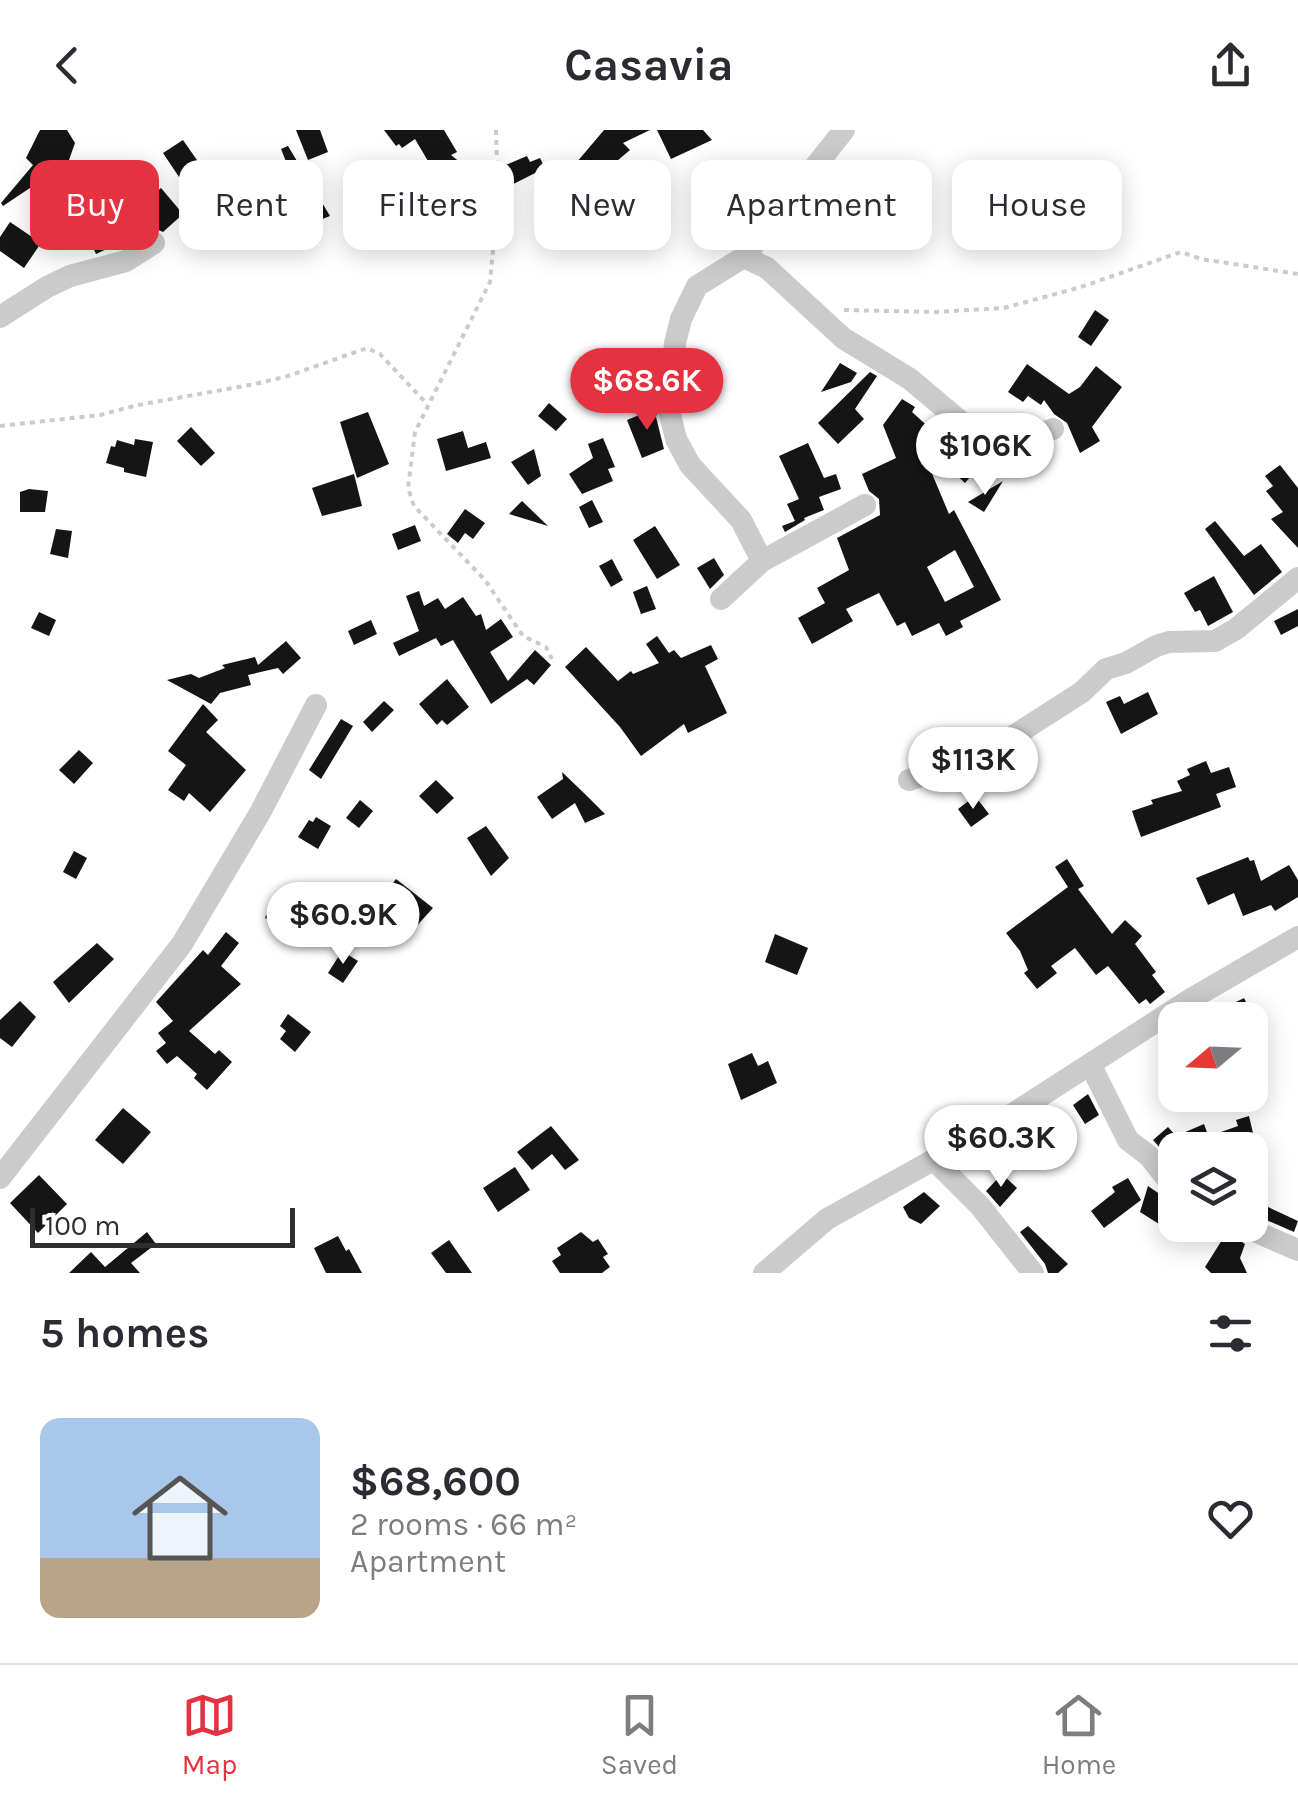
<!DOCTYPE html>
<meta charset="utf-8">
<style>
body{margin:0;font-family:Karla,sans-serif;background:#f2f2f3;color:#2b2b33;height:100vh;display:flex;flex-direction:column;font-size:38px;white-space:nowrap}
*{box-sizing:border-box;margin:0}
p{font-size:32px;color:#7c7c81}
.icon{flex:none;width:55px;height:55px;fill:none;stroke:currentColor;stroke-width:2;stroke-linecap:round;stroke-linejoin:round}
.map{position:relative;height:1143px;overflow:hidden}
.panel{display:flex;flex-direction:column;background:#fff;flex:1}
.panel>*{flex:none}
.hud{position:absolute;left:30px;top:30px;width:1240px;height:90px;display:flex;gap:20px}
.needle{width:65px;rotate:251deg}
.fabs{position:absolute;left:1158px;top:872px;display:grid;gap:20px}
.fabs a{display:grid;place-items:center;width:110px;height:110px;border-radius:20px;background:#fff;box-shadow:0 5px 25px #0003;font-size:50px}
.scale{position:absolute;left:30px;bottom:25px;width:265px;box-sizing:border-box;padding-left:10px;border:5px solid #2e2e2e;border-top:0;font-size:28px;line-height:35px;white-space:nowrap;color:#2e2e2e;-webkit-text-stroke:8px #fff;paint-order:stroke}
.price{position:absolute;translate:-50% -85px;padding:0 22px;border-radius:35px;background:#fff;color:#222;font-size:32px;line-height:65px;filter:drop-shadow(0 2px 5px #0008)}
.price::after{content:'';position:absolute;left:50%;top:60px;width:30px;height:22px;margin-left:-15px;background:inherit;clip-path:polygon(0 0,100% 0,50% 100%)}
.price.on{background:#e43241;color:#fff}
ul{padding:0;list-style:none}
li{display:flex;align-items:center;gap:30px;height:250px;padding:0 40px}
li+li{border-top:2px solid #e1e1e2}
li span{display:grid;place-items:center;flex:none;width:280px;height:200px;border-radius:20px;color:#555}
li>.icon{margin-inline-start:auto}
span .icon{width:120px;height:120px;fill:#fffc;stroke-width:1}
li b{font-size:42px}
h2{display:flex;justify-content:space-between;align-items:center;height:120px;padding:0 40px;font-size:42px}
.pill{padding:0 35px;border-radius:20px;background:#fff;box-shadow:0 5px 25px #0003;font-size:35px;line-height:90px}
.pill.on{background:#e43241;color:#fff}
header{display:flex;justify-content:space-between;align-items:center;height:130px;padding:0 40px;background:#fff;font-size:45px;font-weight:700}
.dock{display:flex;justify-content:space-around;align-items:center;height:140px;border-top:2px solid #e1e1e2;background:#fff;font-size:28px;color:#7c7c81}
.dock a{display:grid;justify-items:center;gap:5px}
.dock .on{color:#e43241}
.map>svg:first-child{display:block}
.building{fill:#151515;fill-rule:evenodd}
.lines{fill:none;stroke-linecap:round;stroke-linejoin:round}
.path{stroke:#cbcbcb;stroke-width:4;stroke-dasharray:5 5;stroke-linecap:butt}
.minor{stroke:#cbcbcb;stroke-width:22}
</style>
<header><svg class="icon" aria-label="back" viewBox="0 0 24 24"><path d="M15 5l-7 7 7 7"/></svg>Casavia<svg class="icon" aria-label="share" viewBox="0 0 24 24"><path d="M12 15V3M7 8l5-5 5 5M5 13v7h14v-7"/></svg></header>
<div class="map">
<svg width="1298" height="1143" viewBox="0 0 1298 1143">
<rect width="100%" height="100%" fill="#fff"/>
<g class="building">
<path d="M 40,0 L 67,0 L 75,13 L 69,30 L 97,50 L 87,63 L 56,40 L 71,77 L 51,85 L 39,52 L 3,76 L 1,73 L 33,35 L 26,28 Z"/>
<path d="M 296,0 L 320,0 L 328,22 L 308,30 Z"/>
<path d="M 384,0 L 444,0 L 457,22 L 451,25 L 483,51 L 504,43 L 501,37 L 527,26 L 530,32 L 540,28 L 545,38 L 478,72 L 474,61 L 453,79 L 431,45 L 435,43 L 415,9 L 402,18 L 399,14 L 396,16 Z"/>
<path d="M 604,0 L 650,0 L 623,13 L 630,20 L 598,47 L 593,50 L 587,43 L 582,49 L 571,39 Z"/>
<path d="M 657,0 L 703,0 L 712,10 L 671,29 Z"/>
<path d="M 183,10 L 199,33 L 179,47 L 163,23 Z"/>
<path d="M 288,16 L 330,86 L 307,95 L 302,80 L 296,84 L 280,57 L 293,49 L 281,19 Z"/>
<path d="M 161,58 L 183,84 L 163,102 L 154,98 L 129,103 L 131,108 L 96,124 L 86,103 L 116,88 L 128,67 L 141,75 Z"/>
<path d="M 10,92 L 41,113 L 24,138 L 0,121 L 0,107 Z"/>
<path d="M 1095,180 L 1109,190 L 1091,216 L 1078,207 Z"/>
<path d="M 840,233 L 857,243 L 851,252 L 821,262 Z"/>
<path d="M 1027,234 L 1069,264 L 1080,257 L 1096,236 L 1122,257 L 1092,297 L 1100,311 L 1080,323 L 1067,293 L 1054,284 L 1044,270 L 1041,275 L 1028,266 L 1023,272 L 1008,262 Z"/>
<path d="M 870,242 L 877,246 L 855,279 L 864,289 L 838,314 L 818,293 Z"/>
<path d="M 902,269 L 915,277 L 912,282 L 976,340 L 965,353 L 917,308 L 949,384 L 954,380 L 1001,470 L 960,491 L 963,497 L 946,506 L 939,493 L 912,506 L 905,492 L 897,496 L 879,463 L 846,479 L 853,491 L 812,514 L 798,488 L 825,473 L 817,458 L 849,440 L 837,408 L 880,385 L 879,369 L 869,361 L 862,344 L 896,328 L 883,295 ZM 955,420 L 974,457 L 945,472 L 927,437 Z"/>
<path d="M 549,273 L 567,289 L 556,301 L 538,286 Z"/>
<path d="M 654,279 L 664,319 L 642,328 L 627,290 Z"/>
<path d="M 368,282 L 389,334 L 357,348 L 340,292 Z"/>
<path d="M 191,297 L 215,323 L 201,336 L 177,311 Z"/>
<path d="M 463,301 L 468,318 L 486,312 L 491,328 L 446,341 L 437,309 Z"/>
<path d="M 603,308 L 615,337 L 608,339 L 613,351 L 582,364 L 569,344 L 593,328 L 588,314 Z"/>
<path d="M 135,309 L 153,312 L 146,347 L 124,342 L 124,338 L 106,333 L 111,316 L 115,317 L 117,310 L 134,315 Z"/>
<path d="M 808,313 L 824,348 L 836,344 L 841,359 L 819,367 L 824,380 L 804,388 L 805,390 L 785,402 L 782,396 L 795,391 L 787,374 L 799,369 L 779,326 Z"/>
<path d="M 534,319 L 541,346 L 528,355 L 511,332 Z"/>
<path d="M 1280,335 L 1298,358 L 1298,418 L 1271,389 L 1283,382 L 1266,361 L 1273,356 L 1265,346 Z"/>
<path d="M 354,344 L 362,376 L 322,386 L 312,358 Z"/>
<path d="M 1003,351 L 984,382 L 968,372 Z"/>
<path d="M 29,359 L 48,361 L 45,382 L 20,382 L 20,362 Z"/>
<path d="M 592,370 L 603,392 L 589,398 L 579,377 Z"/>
<path d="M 522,371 L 548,396 L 509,384 Z"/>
<path d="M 465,379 L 485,393 L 473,409 L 465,403 L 458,413 L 447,404 Z"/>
<path d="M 1215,391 L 1244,426 L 1261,414 L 1282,442 L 1254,465 L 1205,399 Z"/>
<path d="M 415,395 L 421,411 L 398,420 L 392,404 Z"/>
<path d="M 655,396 L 680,435 L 657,449 L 633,410 Z"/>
<path d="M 56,399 L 72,401 L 68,428 L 50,424 Z"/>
<path d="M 714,428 L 724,445 L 710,459 L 697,438 Z"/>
<path d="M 612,429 L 623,450 L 611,457 L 599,436 Z"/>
<path d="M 1214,446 L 1233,482 L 1208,496 L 1200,480 L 1195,482 L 1184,463 Z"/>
<path d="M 647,456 L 656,479 L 641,484 L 633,462 Z"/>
<path d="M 419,461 L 424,476 L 438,468 L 445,479 L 463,467 L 476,486 L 481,484 L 486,500 L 501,489 L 513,507 L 490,522 L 508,551 L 535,520 L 551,535 L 534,555 L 527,549 L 491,574 L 453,510 L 441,516 L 436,508 L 399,526 L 393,513 L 419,501 L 406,466 Z"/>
<path d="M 1298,479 L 1298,496 L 1281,505 L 1274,491 Z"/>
<path d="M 39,482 L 56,490 L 49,506 L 31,498 Z"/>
<path d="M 371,490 L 377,504 L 354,515 L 348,501 Z"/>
<path d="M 657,506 L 669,523 L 674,520 L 681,528 L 711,515 L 718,529 L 705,536 L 727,583 L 688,603 L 684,594 L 641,626 L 620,597 L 565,537 L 586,517 L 618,551 L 631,541 L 633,544 L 659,533 L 646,514 Z"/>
<path d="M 286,511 L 301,528 L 283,544 L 278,538 L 248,545 L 251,555 L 220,563 L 211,574 L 167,550 L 191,544 L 199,548 L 225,538 L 222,535 L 255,527 L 258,535 Z"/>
<path d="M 447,549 L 469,577 L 447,595 L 442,590 L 437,595 L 419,574 Z"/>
<path d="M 1148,562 L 1158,584 L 1121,604 L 1106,572 L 1120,566 L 1124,574 Z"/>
<path d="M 384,571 L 394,580 L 372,602 L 363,592 Z"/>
<path d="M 203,574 L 218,590 L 206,602 L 246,640 L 210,682 L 189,663 L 184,671 L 168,660 L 186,635 L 168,621 Z"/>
<path d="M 341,589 L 353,596 L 321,649 L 309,640 Z"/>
<path d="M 79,620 L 93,633 L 74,654 L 59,640 Z"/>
<path d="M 1206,631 L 1211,643 L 1229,637 L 1236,657 L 1216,664 L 1221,677 L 1141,707 L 1132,681 L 1153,674 L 1151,670 L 1182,661 L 1177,651 L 1190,645 L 1187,639 Z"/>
<path d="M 562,642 L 586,665 L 605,684 L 585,693 L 575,673 L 552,689 L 537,667 L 563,649 Z"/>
<path d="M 436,650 L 454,668 L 437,684 L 419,666 Z"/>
<path d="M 975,666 L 989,684 L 971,697 L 958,679 Z"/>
<path d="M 360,670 L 373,681 L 359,698 L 346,688 Z"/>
<path d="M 316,687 L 331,696 L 318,719 L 298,707 L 309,690 L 313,692 Z"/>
<path d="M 486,696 L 509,728 L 491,746 L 467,708 Z"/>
<path d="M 74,721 L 87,728 L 76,749 L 63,742 Z"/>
<path d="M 1248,727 L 1250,731 L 1254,730 L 1261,751 L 1289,735 L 1298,750 L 1298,767 L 1275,781 L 1271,775 L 1243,786 L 1234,763 L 1208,775 L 1196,748 Z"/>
<path d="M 1067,729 L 1084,756 L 1078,759 L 1112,804 L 1125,790 L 1142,806 L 1135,814 L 1156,842 L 1152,845 L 1165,862 L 1150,874 L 1146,869 L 1139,874 L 1108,836 L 1096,845 L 1075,818 L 1051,836 L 1057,843 L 1037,859 L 1024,843 L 1028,840 L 1020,821 L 1006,803 L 1068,757 L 1055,737 Z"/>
<path d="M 396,749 L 433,778 L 402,812 L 395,805 L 390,810 L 371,788 L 366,794 L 361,790 L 356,798 L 341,786 L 358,763 L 375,776 Z"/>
<path d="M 276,761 L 304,774 L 298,799 L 265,788 Z"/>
<path d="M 226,802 L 239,813 L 221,836 L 241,854 L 189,901 L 215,924 L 219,920 L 232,932 L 207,960 L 194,948 L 197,944 L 177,926 L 167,934 L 156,921 L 166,913 L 158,903 L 173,891 L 156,872 L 203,820 L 208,825 Z"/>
<path d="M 775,804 L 808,818 L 797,845 L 765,832 Z"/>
<path d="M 97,813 L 114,829 L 69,873 L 53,852 Z"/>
<path d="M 342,821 L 358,831 L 343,853 L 328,843 Z"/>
<path d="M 1244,868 L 1255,890 L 1230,890 L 1224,878 Z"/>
<path d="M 20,871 L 36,887 L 12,917 L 0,908 L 0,890 Z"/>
<path d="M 288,884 L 311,902 L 295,922 L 280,909 L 286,901 L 280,896 Z"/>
<path d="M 752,923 L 758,936 L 768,931 L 777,953 L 741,970 L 728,934 Z"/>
<path d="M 1088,964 L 1099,985 L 1085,994 L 1073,975 Z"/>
<path d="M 123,978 L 151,1002 L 123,1034 L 95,1010 Z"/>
<path d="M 1249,986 L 1257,1020 L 1228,1020 L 1221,1002 L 1238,996 L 1236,990 Z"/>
<path d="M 1204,994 L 1212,1016 L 1200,1020 L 1175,1020 L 1175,1035 L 1153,1010 L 1168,997 L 1176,1006 Z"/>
<path d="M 551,996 L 579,1030 L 565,1040 L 552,1024 L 532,1040 L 517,1022 Z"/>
<path d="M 515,1037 L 530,1060 L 498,1082 L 483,1058 Z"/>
<path d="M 1002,1044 L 1017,1058 L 1000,1077 L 986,1061 Z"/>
<path d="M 39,1045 L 67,1074 L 38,1103 L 10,1073 Z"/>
<path d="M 1128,1048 L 1141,1070 L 1104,1098 L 1091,1081 L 1115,1062 L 1112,1057 Z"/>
<path d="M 1148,1056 L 1174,1074 L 1159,1094 L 1140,1082 Z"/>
<path d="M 924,1062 L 940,1076 L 921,1094 L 909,1088 L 903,1077 Z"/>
<path d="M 1268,1077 L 1298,1091 L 1294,1102 L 1264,1089 Z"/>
<path d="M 1028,1096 L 1068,1134 L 1058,1143 L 1048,1143 L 1045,1134 L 1020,1102 Z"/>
<path d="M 147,1102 L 156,1114 L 131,1133 L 140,1143 L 69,1143 L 91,1122 L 105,1137 Z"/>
<path d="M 581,1102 L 593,1112 L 598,1109 L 608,1124 L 603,1127 L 610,1137 L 602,1143 L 560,1143 L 552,1131 L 561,1125 L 557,1118 Z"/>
<path d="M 1227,1102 L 1245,1114 L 1240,1128 L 1247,1143 L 1211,1143 L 1205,1137 Z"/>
<path d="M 338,1106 L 346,1121 L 349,1119 L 362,1143 L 326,1143 L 314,1118 Z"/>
<path d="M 449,1110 L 472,1143 L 446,1143 L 431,1123 Z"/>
</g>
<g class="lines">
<g class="path">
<path d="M 496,0 L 498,66 L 490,152 L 415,302 L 408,358 L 414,376 L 485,450 L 523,506 L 546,517 L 552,529"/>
<path d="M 844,180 L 935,182 L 1004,178 L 1081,157 L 1181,122 L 1201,129 L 1298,144"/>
<path d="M 0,296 L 100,285 L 138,275 L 255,254 L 288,246 L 367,218 L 380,224 L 427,274"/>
</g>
<g class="minor">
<path d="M 744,127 L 767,138 L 843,208 L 910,249 L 967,297 L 985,303 L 1036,305 L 1053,299"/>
<path d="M 0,187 L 47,157 L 70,146 L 126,131 L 154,113"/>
<path d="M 762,431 L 741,390 L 690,335 L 676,309 L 669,280 L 675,213 L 681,189 L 697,156 L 744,127 L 844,0"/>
<path d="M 721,469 L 762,431 L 865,375"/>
<path d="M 909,650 L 984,625 L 1082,562 L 1106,539 L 1126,533 L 1156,516 L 1169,512 L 1215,511 L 1236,499 L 1298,448"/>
<path d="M 1090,934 L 1128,1010 L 1149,1026 L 1175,1059"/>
<path d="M 934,1030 L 980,1076 L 1033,1143"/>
<path d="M 0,1048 L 182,814 L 261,681 L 316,575"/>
<path d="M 1240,1095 L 1298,1120"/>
<path d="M 764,1143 L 827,1089 L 991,998 L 1191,869 L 1298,807"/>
</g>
</g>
</svg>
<div class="fabs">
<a><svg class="needle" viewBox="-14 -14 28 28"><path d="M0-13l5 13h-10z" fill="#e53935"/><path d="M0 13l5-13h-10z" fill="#7c7c81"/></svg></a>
<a><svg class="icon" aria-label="layers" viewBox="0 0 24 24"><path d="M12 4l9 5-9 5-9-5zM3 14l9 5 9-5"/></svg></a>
</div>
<div class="scale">100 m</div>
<b class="price on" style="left:647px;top:303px">$68.6K</b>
<b class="price" style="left:985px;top:368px">$106K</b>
<b class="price" style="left:973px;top:682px">$113K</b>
<b class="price" style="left:343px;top:837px">$60.9K</b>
<b class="price" style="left:1001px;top:1060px">$60.3K</b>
<div class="hud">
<a class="pill on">Buy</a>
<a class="pill">Rent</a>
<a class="pill">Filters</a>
<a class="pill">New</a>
<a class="pill">Apartment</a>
<a class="pill">House</a>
</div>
</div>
<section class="panel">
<h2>5 homes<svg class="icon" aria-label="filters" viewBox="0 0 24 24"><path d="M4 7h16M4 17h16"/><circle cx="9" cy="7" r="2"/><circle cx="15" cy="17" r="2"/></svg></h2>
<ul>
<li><span style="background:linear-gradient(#a9c7e8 70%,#b9a48a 0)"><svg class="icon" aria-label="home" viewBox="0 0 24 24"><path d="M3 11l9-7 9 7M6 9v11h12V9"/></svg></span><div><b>$68,600</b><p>2 rooms · 66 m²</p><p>Apartment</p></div><svg class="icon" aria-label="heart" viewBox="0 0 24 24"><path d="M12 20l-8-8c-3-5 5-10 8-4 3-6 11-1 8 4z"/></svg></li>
</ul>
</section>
<nav class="dock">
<a class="on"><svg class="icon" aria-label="map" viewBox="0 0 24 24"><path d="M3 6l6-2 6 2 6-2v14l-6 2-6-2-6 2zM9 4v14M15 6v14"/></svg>Map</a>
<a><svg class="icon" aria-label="saved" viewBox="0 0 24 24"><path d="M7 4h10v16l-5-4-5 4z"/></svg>Saved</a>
<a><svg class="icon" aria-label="home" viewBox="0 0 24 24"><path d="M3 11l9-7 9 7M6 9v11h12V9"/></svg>Home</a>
</nav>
